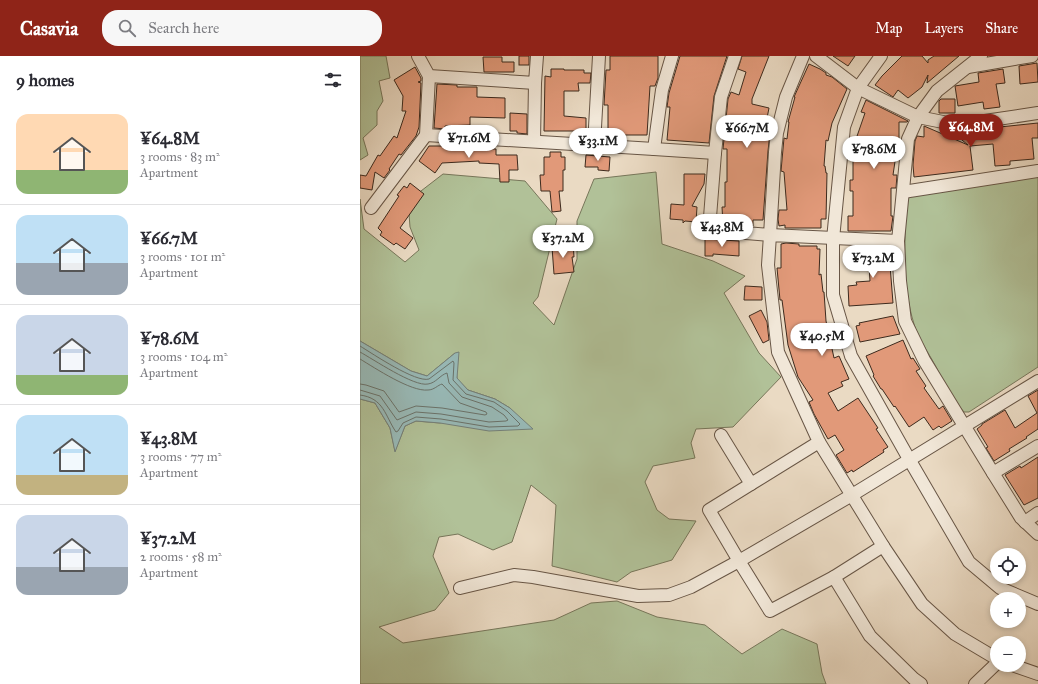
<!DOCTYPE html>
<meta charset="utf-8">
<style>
body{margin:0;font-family:"IM FELL Great Primer",serif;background:#f7f7f7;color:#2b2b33;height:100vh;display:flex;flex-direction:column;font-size:15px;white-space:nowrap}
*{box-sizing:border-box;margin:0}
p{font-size:13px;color:#7c7c81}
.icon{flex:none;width:22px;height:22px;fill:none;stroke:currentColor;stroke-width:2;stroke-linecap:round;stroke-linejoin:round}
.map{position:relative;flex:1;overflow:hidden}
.side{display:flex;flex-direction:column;background:#fff;width:360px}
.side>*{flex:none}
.buttons{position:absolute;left:630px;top:492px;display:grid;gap:8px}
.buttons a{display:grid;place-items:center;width:36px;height:36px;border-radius:50%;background:#fff;box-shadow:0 2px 6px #0003;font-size:20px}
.price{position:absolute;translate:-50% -34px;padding:0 9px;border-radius:14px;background:#fff;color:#222;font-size:13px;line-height:26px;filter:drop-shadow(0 1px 2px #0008)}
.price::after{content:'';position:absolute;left:50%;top:24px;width:12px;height:9px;margin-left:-6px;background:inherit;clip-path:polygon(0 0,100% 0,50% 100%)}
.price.current{background:#8f2418;color:#fff}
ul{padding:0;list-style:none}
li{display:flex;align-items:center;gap:12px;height:100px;padding:0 16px}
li+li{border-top:1px solid #e1e1e2}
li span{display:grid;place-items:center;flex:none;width:112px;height:80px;border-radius:12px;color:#555}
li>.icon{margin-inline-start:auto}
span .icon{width:48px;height:48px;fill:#fffc;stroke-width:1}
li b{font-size:17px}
h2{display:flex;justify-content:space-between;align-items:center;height:48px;padding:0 16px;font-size:17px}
header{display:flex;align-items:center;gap:24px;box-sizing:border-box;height:56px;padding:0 20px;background:#8f2418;color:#fff}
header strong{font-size:19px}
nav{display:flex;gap:22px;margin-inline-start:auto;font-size:14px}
.search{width:280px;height:36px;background:#f7f7f7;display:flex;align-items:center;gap:10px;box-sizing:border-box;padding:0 14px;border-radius:16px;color:#7c7c81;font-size:15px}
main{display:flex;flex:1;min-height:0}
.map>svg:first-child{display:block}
.green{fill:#b1c198;stroke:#77765a}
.water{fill:#98bab8;stroke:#74807a}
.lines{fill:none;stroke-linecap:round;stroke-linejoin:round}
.shore{stroke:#6a726a;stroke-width:1}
.building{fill:#e19979;stroke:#3d2a1d}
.minor-casing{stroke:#685646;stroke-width:14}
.minor{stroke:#f1e7d8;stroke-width:12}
</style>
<header>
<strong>Casavia</strong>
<div class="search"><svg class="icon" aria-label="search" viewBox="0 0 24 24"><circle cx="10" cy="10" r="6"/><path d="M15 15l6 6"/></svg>Search here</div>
<nav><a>Map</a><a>Layers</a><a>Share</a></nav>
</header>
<main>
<section class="side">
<h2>9 homes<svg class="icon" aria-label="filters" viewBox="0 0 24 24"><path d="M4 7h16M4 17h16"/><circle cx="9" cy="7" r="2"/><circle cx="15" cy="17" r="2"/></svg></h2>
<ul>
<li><span style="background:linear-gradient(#ffd9b3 70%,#8fb573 0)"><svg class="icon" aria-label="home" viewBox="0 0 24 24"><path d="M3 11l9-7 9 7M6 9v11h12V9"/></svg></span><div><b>¥64.8M</b><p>3 rooms · 83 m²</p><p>Apartment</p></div></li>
<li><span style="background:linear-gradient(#bfe0f5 60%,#9aa5b1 0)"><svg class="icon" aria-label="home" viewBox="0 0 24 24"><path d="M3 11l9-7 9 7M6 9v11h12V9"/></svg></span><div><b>¥66.7M</b><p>3 rooms · 101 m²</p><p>Apartment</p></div></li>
<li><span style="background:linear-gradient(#c9d6e8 75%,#8fb573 0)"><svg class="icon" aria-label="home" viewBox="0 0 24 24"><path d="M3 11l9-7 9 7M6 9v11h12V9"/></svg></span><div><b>¥78.6M</b><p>3 rooms · 104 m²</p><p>Apartment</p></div></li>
<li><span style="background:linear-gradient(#bfe0f5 75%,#c2b280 0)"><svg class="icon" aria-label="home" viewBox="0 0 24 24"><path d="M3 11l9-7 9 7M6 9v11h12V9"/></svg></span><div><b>¥43.8M</b><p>3 rooms · 77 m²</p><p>Apartment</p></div></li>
<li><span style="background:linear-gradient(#c9d6e8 65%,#9aa5b1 0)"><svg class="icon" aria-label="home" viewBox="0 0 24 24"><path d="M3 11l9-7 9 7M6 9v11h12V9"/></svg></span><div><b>¥37.2M</b><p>2 rooms · 58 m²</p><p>Apartment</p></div></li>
</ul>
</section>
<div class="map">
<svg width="678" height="628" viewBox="0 0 678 628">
<rect width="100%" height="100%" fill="#eadac3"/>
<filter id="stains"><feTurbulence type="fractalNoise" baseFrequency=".005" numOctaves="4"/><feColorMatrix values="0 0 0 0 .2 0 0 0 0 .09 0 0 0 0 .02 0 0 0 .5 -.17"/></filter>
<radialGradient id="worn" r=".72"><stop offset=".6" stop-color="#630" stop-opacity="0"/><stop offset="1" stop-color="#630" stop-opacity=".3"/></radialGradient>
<g class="green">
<path d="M 0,0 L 26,0 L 30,22 L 19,25 L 23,45 L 17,55 L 17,69 L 3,82 L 8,99 L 0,104 Z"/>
<path d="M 296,116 L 302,188 L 353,205 L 385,220 L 364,237 L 399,297 L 421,321 L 373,371 L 336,373 L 331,387 L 335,402 L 293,410 L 285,426 L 297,454 L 309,463 L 336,465 L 312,504 L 271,516 L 257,526 L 192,510 L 196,449 L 171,429 L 152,486 L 133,494 L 98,478 L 79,481 L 73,500 L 89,537 L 75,554 L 19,571 L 43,587 L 194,564 L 231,547 L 257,545 L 297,561 L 345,569 L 382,598 L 422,573 L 457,588 L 462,617 L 466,628 L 0,628 L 0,343 L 15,347 L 30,372 L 35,395 L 45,370 L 56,365 L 80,367 L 150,352 L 135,343 L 108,334 L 97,323 L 95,297 L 67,320 L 51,315 L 0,285 L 0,143 L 4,173 L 45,206 L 59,194 L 50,171 L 48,145 L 83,118 L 165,125 L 197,163 L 178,241 L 173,247 L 194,269 L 217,203 L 217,165 L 234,123 Z"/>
<path d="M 678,119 L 678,311 L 609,356 L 604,356 C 594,345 582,323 575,309 C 568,296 558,282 554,268 C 541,226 545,182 547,138 Z"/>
</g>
<path class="water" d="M 0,285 L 51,315 L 67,320 L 95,297 L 99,296 L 97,322 L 108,334 L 135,343 L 150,352 L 173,373 L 129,375 L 80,367 L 56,365 L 45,370 L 35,396 L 30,372 L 15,347 L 0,343 Z"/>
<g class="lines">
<g class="shore">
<path d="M 0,290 C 13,298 56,327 69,323 L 93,305 L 94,307 L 93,324 L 106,338 L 134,346 L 147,355 L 160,368 L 158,370 L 129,371 L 81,363 L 56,361 L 43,367 L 38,375 L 36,376 C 25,360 24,342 0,339"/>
<path d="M 0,296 C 13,303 54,331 68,328 C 76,327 80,319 87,317 L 89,327 L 102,341 L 132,351 L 144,359 L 148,364 L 146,365 L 129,366 L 81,358 L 56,356 L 37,364 L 20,340 L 0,334"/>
<path d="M 0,303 C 15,312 51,336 68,334 C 74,334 78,329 82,328 L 100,347 L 126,356 L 127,358 L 125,359 L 82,352 L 56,350 L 39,356 L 24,335 L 6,329 L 0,328"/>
</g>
</g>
<g class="building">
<rect x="159" y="0" width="10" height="9"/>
<path d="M 250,0 L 298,0 L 298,22 L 295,30 L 290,30 L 287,79 L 248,79 L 248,49 L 244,49 L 246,14 L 250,14 Z"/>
<path d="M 320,0 L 367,0 L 354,40 L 349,87 L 307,84 L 310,51 L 307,51 L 309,37 Z"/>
<path d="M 382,0 L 409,0 L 392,43 L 392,48 L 409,52 L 407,62 L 413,63 L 410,76 L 408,95 L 403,164 L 393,164 L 393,170 L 384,169 L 384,167 L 363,168 L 362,151 L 365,151 L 365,126 L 367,126 L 367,93 L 363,93 L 368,43 L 371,36 L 379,39 L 386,16 L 378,13 Z"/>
<path d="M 473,0 L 495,0 L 488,10 Z"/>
<path d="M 542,0 L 562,0 L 568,7 L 568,4 L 574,0 L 599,0 L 567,27 L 568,19 L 562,31 L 548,42 L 538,34 L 533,41 L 515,29 L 522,20 Z"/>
<path d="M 123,1 L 142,1 L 142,6 L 154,6 L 154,16 L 124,16 Z"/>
<path d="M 677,7 L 678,26 L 660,28 L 659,10 Z"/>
<path d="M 449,8 L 460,13 L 466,17 L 466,19 L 472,21 L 487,33 L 472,67 L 468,85 L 466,84 L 464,110 L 465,110 L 466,117 L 467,117 L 466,163 L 461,163 L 461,172 L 425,172 L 425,169 L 419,170 L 418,163 L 419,154 L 427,154 L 424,116 L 421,115 L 424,82 L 427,83 L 429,66 L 428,66 L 435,41 L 434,41 Z"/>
<path d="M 55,11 L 61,22 L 61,25 L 58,26 L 61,27 L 59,71 L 56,80 L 41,99 L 39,98 L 29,113 L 30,114 L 24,122 L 15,116 L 12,134 L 0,132 L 0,119 L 6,120 L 18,99 L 20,100 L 34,80 L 37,82 L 46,55 L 42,55 L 43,40 L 34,24 Z"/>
<path d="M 191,13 L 204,13 L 204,14 L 224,14 L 224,17 L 231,17 L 230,27 L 218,27 L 219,35 L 204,35 L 204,60 L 226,62 L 226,75 L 184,75 L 185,20 L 191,21 Z"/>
<path d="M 643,13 L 645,27 L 636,28 L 640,51 L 624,53 L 623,46 L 598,50 L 595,30 L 619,26 L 618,17 Z"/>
<path d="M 77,28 L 97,29 L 97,31 L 117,31 L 117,41 L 145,42 L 145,62 L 110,61 L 110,69 L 85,70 L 85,73 L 74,72 Z"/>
<path d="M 581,43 L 595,43 L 595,57 L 579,57 L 579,45 Z"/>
<path d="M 506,44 L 548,65 L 547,66 L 539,66 L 539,92 L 537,92 L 533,119 L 537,119 L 536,132 L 531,132 L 531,160 L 533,160 L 531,175 L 488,175 L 488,160 L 493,160 L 493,135 L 490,135 L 490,124 L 493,124 L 493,86 L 495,86 L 505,57 L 501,56 Z"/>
<path d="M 150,57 L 167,58 L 167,78 L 157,77 L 157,75 L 150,75 Z"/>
<path d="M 678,67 L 678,82 L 672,82 L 674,103 L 650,105 L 650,109 L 635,110 L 633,88 L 610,90 L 613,114 L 554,121 L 553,109 L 555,85 L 557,80 L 564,81 L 564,70 L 608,89 L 591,75 L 611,74 Z"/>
<path d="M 69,90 L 87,90 L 88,93 L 136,93 L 136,99 L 157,99 L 158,114 L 149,114 L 149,126 L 140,126 L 139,108 L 119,107 L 119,105 L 82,107 L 75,117 L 59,105 Z"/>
<path d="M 190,96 L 201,96 L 201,101 L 205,101 L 205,114 L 203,114 L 203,135 L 199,135 L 201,155 L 192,156 L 190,135 L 181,135 L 180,119 L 184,119 L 184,101 L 190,101 Z"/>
<path d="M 226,99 L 250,101 L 249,115 L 238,114 L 238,111 L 225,111 Z"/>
<path d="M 324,118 L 345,118 L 344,128 L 332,150 L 337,151 L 336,166 L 325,165 L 323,167 L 323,164 L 310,163 L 311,148 L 324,149 Z"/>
<path d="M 50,127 L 64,138 L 40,172 L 53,182 L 45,193 L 36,187 L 34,189 L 20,179 L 22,176 L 18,172 L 39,140 L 37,139 L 44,130 L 47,132 Z"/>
<path d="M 345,183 L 379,185 L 379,200 L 353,198 L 353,200 L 345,200 Z"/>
<path d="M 213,187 L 214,201 L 212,201 L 214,216 L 194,218 L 192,191 L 200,190 L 200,188 Z"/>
<path d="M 426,187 L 439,188 L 439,190 L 457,190 L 457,193 L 460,193 L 459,219 L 461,218 L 463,236 L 464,236 L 466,265 L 474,302 L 479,300 L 489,323 L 481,326 L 483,330 L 468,337 L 478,355 L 498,342 L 518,372 L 516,373 L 528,391 L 523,394 L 524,396 L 493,416 L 492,414 L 487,417 L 476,399 L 484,394 L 475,379 L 468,383 L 454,358 L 449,346 L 453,344 L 438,321 L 428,289 L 422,244 L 420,244 L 417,212 L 421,212 L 421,188 Z"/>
<path d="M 531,194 L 532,209 L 530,209 L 533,247 L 489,250 L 488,230 L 497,229 L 496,226 L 510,225 L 509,209 L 491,209 L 491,195 Z"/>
<path d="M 385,230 L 402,231 L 402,244 L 384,244 Z"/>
<path d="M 401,254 L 407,266 L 409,284 L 403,287 L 389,260 Z"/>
<path d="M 533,260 L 540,278 L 500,286 L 496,270 L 500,269 L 499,267 Z"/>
<path d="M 543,284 L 551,303 L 553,302 L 560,313 L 556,315 L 566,330 L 564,332 L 579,353 L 583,350 L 592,365 L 581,372 L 579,370 L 573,374 L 564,361 L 549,371 L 535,350 L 534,351 L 522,333 L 521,333 L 513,320 L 514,319 L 506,300 Z"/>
<path d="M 678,334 L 678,373 L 666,381 L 667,382 L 649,393 L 650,395 L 634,405 L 626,392 L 628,391 L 617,373 L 622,369 L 622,368 L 645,354 L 655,372 L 677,357 L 668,340 Z"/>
<path d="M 678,401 L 678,442 L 664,449 L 645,419 L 660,410 L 661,412 Z"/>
</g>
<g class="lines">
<defs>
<g id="minor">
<path d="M 58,0 L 69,20 L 175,27 L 177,0"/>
<path d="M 312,0 L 302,34 L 294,93 L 355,97 L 361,41 L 375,0"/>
<path d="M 456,0 L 498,32 L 558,61 L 548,83 L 538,185"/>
<path d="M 521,0 L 498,32 L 484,71 L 473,183 L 473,239 L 491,300 L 549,403 L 609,506 L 640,532 L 678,548"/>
<path d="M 621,0 L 577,35 L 558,61 L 588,67 L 618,66 L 678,57"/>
<path d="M 608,11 L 672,0"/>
<path d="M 66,79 L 294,93"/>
<path d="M 174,85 L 175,27"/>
<path d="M 234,89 L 239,0"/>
<path d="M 355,97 L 349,174 L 410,179 L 415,96 L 417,77 L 426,41 L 443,0"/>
<path d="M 543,136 L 678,115"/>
<path d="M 11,152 L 66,79 L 69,20"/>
<path d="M 361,379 L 391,428 L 459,386 L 418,296 L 408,209 L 410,179 L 538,185 L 540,225 L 545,265 L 564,304 L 633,417 L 678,390"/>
<path d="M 459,386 L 523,490"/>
<path d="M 633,417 L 661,462 L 678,478"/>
<path d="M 665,466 L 678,457"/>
<path d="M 474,521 L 523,490 L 562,548 L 595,578 L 637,603"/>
<path d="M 100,532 L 154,519 L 173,521 L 278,540 L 309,539 L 331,531 L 379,505 L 349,454 L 391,428"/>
<path d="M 652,609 L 678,618"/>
<path d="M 561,628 L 554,623 L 510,580 L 474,521 L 410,555 L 379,505 L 492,439 L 678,325"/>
<path d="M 615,628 L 637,607"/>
</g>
</defs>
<use href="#minor" class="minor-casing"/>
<use href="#minor" class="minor"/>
</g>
<rect width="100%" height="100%" filter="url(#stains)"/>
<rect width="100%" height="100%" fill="url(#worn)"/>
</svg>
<div class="buttons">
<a><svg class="icon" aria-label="locate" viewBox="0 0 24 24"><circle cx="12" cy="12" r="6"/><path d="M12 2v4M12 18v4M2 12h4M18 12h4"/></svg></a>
<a>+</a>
<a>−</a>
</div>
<b class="price current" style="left:611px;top:92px">¥64.8M</b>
<b class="price" style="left:387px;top:93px">¥66.7M</b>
<b class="price" style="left:109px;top:103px">¥71.6M</b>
<b class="price" style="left:238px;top:106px">¥33.1M</b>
<b class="price" style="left:514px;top:114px">¥78.6M</b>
<b class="price" style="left:362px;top:192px">¥43.8M</b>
<b class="price" style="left:203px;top:203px">¥37.2M</b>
<b class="price" style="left:513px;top:223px">¥73.2M</b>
<b class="price" style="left:462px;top:301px">¥40.5M</b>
</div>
</main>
